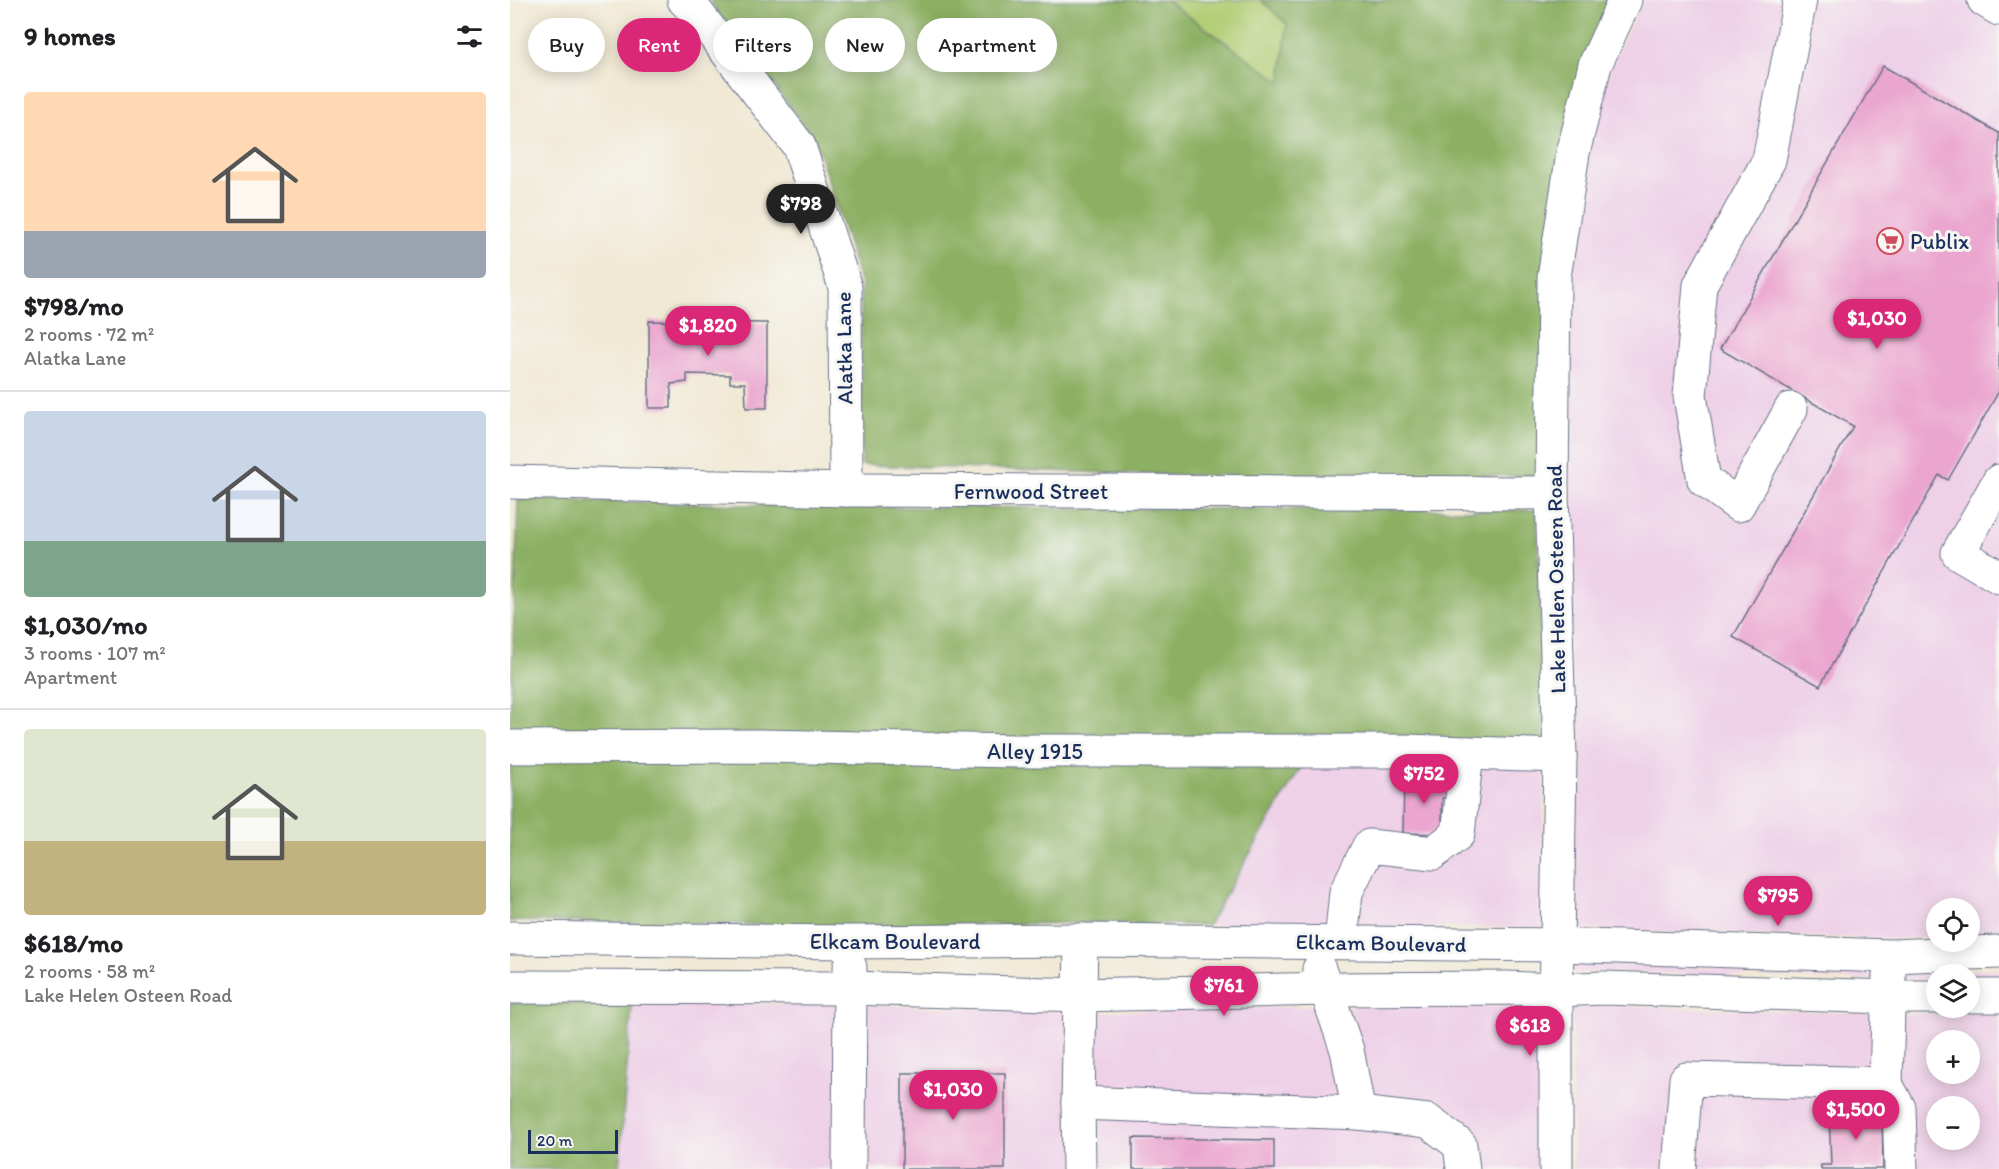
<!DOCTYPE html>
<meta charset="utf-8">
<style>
body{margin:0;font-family:Itim,sans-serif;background:#f6f6f6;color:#202124;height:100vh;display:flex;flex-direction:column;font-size:22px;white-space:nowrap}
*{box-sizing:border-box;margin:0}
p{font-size:20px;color:#757577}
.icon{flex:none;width:33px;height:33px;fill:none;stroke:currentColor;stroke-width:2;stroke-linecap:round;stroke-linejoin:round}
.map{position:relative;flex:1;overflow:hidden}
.sheet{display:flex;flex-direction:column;background:#fff;width:510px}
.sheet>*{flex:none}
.hud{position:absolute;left:18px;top:18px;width:570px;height:54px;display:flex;gap:12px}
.controls{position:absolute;left:1416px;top:898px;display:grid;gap:12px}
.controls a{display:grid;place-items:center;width:54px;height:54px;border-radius:50%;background:#fff;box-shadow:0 3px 15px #0003;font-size:30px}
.scale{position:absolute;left:18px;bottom:15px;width:90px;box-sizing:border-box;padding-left:6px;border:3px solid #1b2f5e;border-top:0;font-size:16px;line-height:21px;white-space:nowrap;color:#1b2f5e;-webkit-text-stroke:4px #f6f6f2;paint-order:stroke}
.price{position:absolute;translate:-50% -51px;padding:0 14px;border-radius:21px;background:#db2777;color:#fff;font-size:20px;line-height:39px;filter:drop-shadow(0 2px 3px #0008)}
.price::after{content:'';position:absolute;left:50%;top:36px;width:18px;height:14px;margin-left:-9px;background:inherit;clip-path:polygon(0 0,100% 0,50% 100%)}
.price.current{background:#222;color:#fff}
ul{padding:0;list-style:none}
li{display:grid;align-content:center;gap:12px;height:318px;padding:0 24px}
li+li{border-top:2px solid #e0e0e0}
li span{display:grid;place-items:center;height:186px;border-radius:6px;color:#555}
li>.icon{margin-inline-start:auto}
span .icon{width:108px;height:108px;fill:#fffc;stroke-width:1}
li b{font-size:26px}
h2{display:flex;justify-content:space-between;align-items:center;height:72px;padding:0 24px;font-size:26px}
.tag{padding:0 21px;border-radius:27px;background:#fff;box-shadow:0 3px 15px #0003;font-size:21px;line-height:54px}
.tag.current{background:#db2777;color:#fff}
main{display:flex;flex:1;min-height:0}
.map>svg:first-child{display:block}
.built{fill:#eed0e7;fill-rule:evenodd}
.green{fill:#b1cc72;stroke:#667e68;stroke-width:1.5}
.forest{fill:#8cb064;stroke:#547061;stroke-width:1.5}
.building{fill:#eba6cf}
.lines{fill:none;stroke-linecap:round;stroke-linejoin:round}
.minor-casing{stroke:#667087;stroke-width:35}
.minor{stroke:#fff;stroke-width:33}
.labels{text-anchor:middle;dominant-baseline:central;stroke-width:6;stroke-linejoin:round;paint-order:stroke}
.poi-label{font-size:22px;fill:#1b2f5e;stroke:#f6f6f2;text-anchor:start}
.street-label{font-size:22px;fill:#1b2f5e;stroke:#f6f6f2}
</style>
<main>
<section class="sheet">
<h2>9 homes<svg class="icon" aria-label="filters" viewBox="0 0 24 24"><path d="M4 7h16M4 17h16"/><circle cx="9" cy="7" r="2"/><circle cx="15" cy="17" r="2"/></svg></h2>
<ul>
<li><span style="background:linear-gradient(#ffd9b3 75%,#9aa5b1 0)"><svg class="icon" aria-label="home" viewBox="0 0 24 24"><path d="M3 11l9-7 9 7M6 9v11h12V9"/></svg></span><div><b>$798/mo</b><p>2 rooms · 72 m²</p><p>Alatka Lane</p></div></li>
<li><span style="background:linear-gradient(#c9d6e8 70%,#7fa58c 0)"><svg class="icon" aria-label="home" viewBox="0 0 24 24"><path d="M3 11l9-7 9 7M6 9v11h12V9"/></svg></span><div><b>$1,030/mo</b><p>3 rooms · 107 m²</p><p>Apartment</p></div></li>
<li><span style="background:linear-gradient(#dfe7d0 60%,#c2b280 0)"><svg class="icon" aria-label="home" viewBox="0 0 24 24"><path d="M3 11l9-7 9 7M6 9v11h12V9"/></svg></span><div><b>$618/mo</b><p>2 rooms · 58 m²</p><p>Lake Helen Osteen Road</p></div></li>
</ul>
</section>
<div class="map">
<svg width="1489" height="1169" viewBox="0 0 1489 1169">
<rect width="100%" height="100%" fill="#f6f6f2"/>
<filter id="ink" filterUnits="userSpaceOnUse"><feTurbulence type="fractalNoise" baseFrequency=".0167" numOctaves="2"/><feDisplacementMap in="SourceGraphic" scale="12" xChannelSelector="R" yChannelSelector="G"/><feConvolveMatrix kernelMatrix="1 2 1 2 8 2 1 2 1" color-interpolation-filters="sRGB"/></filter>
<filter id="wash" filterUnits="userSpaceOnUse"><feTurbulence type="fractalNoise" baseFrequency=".008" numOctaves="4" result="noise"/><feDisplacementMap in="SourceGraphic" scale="24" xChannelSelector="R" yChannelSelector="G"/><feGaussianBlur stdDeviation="1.35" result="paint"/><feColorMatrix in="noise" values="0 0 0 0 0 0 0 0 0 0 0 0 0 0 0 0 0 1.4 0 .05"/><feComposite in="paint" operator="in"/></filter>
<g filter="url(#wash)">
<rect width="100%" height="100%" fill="#f1e8d3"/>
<g class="built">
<path d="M 1132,0 L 1489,0 L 1489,936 L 1460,937 L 1460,909 L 1426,909 L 1426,938 L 1380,939 L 1096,931 L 1064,929 L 1058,492 L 1060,477 L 1059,476 L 1060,277 L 1079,154 L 1100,69 Z"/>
<path d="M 798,754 L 1034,754 L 1032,928 L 698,925 Z"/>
<path d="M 1063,963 L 1377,972 L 1489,969 L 1489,979 L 1460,979 L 1460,975 L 1426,975 L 1426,980 L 1382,981 L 1095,972 L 1063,973 Z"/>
<path d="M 122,1004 L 337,1004 L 568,1012 L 814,1006 L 1030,1006 L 1030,1169 L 109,1169 Z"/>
<path d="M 1091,1005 L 1378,1014 L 1489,1012 L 1489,1169 L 1063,1169 L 1062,1006 ZM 1426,1041 L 1460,1041 L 1460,1074 L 1426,1074 ZM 1426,1107 L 1460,1107 L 1460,1140 L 1426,1140 Z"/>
</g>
<path class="green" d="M 656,0 L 751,0 L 777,24 L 771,83 Z"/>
<g class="forest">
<path d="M 199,0 L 656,0 L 771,82 L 777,24 L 751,0 L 1099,0 L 1027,476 L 660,475 L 352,465 L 351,285 L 305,139 Z"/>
<path d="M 8,499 L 320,507 L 320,509 L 335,507 L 1027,510 L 1034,754 L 798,755 L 698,925 L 574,923 L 342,926 L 0,921 L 0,725 Z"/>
<path d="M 0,1003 L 122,1004 L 109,1169 L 0,1169 Z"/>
</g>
<g id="blocks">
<g class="building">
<path d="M 1373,66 L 1489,133 L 1489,391 L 1438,480 L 1429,475 L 1310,686 L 1223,637 L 1343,426 L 1210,349 Z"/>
<path d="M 139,321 L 257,323 L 257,408 L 236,408 L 235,383 L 220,383 L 220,375 L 177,374 L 177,382 L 161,384 L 161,408 L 139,408 Z"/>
<path d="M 894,779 L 940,780 L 940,798 L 932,798 L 932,834 L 893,833 Z"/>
<rect x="392" y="1073" width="103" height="96"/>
<path d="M 1372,1112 L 1373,1169 L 1311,1169 L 1311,1165 L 1321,1165 L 1319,1113 Z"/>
<path d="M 623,1138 L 764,1140 L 764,1169 L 623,1169 Z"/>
</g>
</g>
</g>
<g filter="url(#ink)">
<use href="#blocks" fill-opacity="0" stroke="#667087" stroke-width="1.5"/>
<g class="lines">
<defs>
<g id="minor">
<path d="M 174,0 L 188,14 L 289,146 L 335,287 L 336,490"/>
<path d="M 1474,0 L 1489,9"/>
<path d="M 1281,409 L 1228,505 L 1194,480 L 1180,396 L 1190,285 L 1259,160 L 1290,0"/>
<path d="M 1489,481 L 1448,553 L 1489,577"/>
<path d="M 0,482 L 336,490 L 1042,493"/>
<path d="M 0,747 L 250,746 L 505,751 L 895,751 L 1050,756"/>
<path d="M 0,938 L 339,942 L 571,940 L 1047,945 L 1379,956 L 1489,952"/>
<path d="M 831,942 L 836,892 L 859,846 L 923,853 L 948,834 L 957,753"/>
<path d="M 809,969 L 837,1050 L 849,1113"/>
<path d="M 0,987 L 340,988 L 570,995 L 816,989 L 997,988 L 1046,990 L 1093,988 L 1380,997 L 1426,997"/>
<path d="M 1460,996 L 1489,996"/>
<path d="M 1376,1084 L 1389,1108 L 1391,1169"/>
<path d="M 568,1103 L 849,1113 L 918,1121 L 950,1145 L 953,1169"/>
<path d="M 339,1169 L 340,967"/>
<path d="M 569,1169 L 568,1103 L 571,940"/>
<path d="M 1046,1169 L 1046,1009 L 1050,756 L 1042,493 L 1044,277 L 1063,153 L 1085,65 L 1115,0"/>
<path d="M 1169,1169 L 1176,1079 L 1376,1084 L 1379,975"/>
</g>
</defs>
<use href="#minor" class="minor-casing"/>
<use href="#minor" class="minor"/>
</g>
</g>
<defs>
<symbol id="supermarket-ring" viewBox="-11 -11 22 22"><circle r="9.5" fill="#f6f6f2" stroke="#d1495b" stroke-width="1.5"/><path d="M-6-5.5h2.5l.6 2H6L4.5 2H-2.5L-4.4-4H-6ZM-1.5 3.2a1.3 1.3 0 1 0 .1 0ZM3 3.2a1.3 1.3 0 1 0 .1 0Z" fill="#d1495b"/></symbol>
</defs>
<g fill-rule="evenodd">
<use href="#supermarket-ring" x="1365" y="226" width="30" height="30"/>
</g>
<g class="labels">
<g class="poi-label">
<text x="1400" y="241">Publix</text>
</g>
<g class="street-label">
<text transform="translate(334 348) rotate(-91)">Alatka Lane</text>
<text x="521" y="491">Fernwood Street</text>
<text transform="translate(1046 579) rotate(-91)">Lake Helen Osteen Road</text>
<text x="525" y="751">Alley 1915</text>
<text x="385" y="941">Elkcam Boulevard</text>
<text transform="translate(871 943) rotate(1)">Elkcam Boulevard</text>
</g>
</g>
</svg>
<div class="controls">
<a><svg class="icon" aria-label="locate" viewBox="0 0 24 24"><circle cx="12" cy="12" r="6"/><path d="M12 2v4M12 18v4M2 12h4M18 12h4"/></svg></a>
<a><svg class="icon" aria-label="layers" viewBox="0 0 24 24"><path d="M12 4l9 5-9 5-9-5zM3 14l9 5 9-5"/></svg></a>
<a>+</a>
<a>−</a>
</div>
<div class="scale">20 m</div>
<b class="price current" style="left:291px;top:235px">$798</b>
<b class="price" style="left:1367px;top:350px">$1,030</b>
<b class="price" style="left:198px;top:357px">$1,820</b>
<b class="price" style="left:914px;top:805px">$752</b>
<b class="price" style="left:1268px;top:927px">$795</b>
<b class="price" style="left:714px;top:1017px">$761</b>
<b class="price" style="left:1020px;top:1057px">$618</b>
<b class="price" style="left:443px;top:1121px">$1,030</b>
<b class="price" style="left:1346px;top:1141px">$1,500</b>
<div class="hud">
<a class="tag">Buy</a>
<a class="tag current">Rent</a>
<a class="tag">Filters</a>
<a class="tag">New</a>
<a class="tag">Apartment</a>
</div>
</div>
</main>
